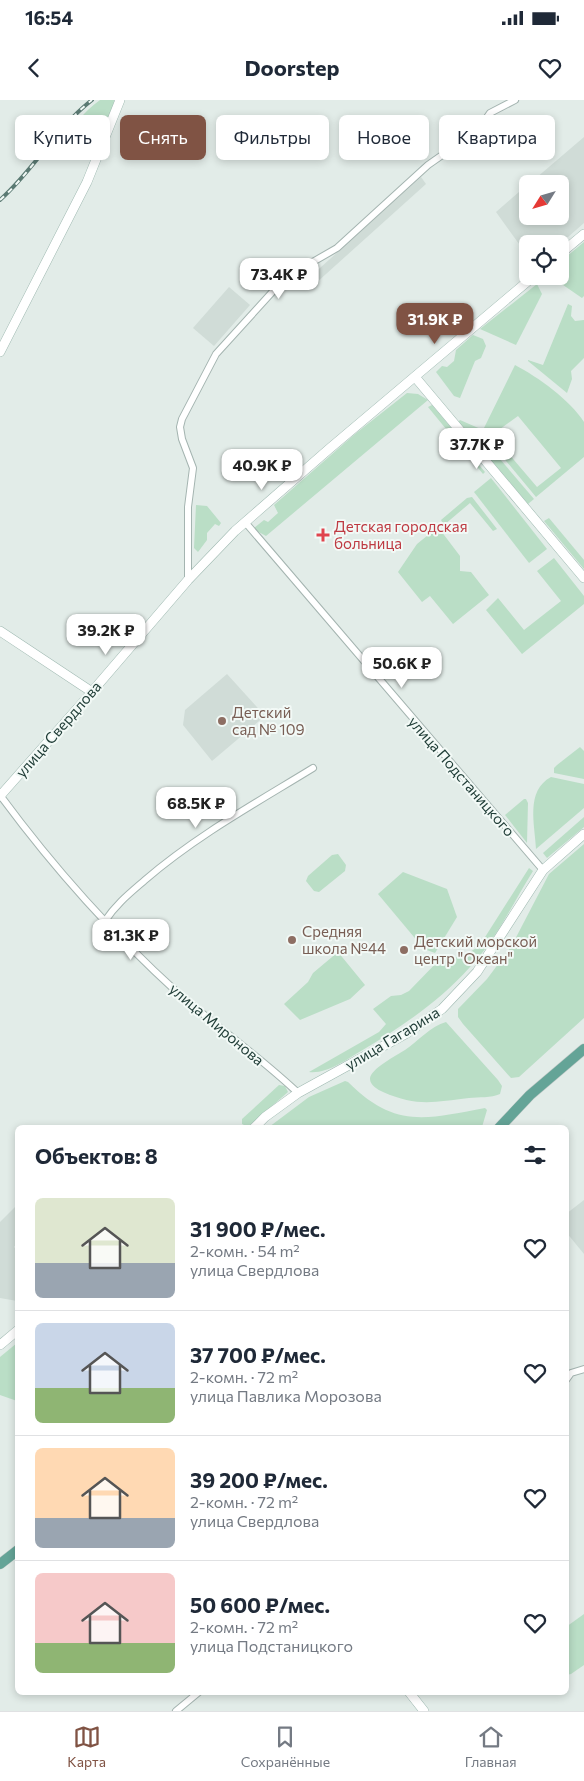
<!DOCTYPE html>
<html lang="ru">
<meta charset="utf-8">
<style>
body{margin:0;font-family:Commissioner,sans-serif;background:#f6f6f7;color:#1f2937;height:100vh;display:flex;flex-direction:column;font-size:19px;white-space:nowrap}
*{box-sizing:border-box;margin:0}
p{font-size:16px;color:#747a83}
.icon{flex:none;width:28px;height:28px;fill:none;stroke:currentColor;stroke-width:2;stroke-linecap:round;stroke-linejoin:round}
.map{position:relative;flex:1;overflow:hidden}
.sheet{position:absolute;left:15px;top:1025px;width:554px;height:570px;display:flex;flex-direction:column;background:#fff;border-radius:8px;box-shadow:0 2px 8px #0003}
.sheet>*{flex:none}
.hud{position:absolute;left:15px;top:15px;width:555px;height:45px;display:flex;gap:10px}
.needle{width:32px;rotate:233deg}
.buttons{position:absolute;left:519px;top:75px;display:grid;gap:10px}
.buttons a{display:grid;place-items:center;width:50px;height:50px;border-radius:8px;background:#fff;box-shadow:0 2px 8px #0003;font-size:25px}
.price{position:absolute;translate:-50% -42px;padding:0 11px;border-radius:10px;background:#fff;color:#222;font-size:16px;line-height:32px;filter:drop-shadow(0 1px 2px #0008)}
.price::after{content:'';position:absolute;left:50%;top:30px;width:15px;height:11px;margin-left:-8px;background:inherit;clip-path:polygon(0 0,100% 0,50% 100%)}
.price.on{background:#805344;color:#fff}
ul{padding:0;list-style:none}
li{display:flex;align-items:center;gap:15px;height:125px;padding:0 20px}
li+li{border-top:1px solid #e0e1e3}
li span{display:grid;place-items:center;flex:none;width:140px;height:100px;border-radius:8px;color:#555}
li>.icon{margin-inline-start:auto}
span .icon{width:60px;height:60px;fill:#fffc;stroke-width:1}
li b{font-size:21px}
h2{display:flex;justify-content:space-between;align-items:center;height:60px;padding:0 20px;font-size:21px}
.chip{padding:0 18px;border-radius:8px;background:#fff;box-shadow:0 2px 8px #0003;font-size:18px;line-height:45px}
.chip.on{background:#805344;color:#fff}
.status{display:flex;justify-content:space-between;align-items:center;height:35px;padding:0 25px;background:#fff;direction:ltr}
.status svg{height:14px;fill:currentColor}
header{display:flex;justify-content:space-between;align-items:center;height:65px;padding:0 20px;background:#fff;font-size:22px;font-weight:700}
.tab-bar{display:flex;justify-content:space-around;align-items:center;height:70px;border-top:1px solid #e0e1e3;background:#fff;font-size:14px;color:#747a83}
.tab-bar a{display:grid;justify-items:center;gap:2px}
.tab-bar .on{color:#805344}
.map>svg:first-child{display:block}
.built{fill:#d0dcd7}
.green{fill:#badec6}
.lines{fill:none;stroke-linecap:round;stroke-linejoin:round}
.street-casing{stroke:#a4b4b0;stroke-width:8}
.secondary-casing{stroke:#9fb9b1;stroke-width:10}
.primary-casing{stroke:#c1c9c7;stroke-width:11}
.street{stroke:#fff;stroke-width:6}
.secondary{stroke:#fff;stroke-width:9}
.primary{stroke:#64a497;stroke-width:10}
.rail-casing{stroke:#5b7a73;stroke-width:4}
.rail{stroke:#f2f9f6;stroke-width:2;stroke-dasharray:5.5;stroke-linecap:butt}
.health-dot{fill:#e0444e;stroke:#f2f9f6;stroke-width:2}
.education-dot{fill:#8d6e63;stroke:#f2f9f6;stroke-width:2}
.labels{text-anchor:middle;dominant-baseline:central;stroke-width:4;stroke-linejoin:round;paint-order:stroke}
.health-label{font-size:15px;fill:#be3a42;stroke:#f2f9f6;text-anchor:start}
.education-label{font-size:15px;fill:#785e54;stroke:#f2f9f6;text-anchor:start}
.street-label{font-size:15px;fill:#213e38;stroke:#f2f9f6}
</style>
<div class="status"><b>16:54</b><svg viewBox="0 0 49 12"><path d="M0 12V9h3v3zM5 12V6h3v6zM10 12V3h3v9zM15 12V0h3v12zM26 1h20v11H26zM47 4h2v5h-2z"/></svg></div>
<header><svg class="icon" aria-label="back" viewBox="0 0 24 24"><path d="M15 5l-7 7 7 7"/></svg>Doorstep<svg class="icon" aria-label="heart" viewBox="0 0 24 24"><path d="M12 20l-8-8c-3-5 5-10 8-4 3-6 11-1 8 4z"/></svg></header>
<div class="map">
<svg width="584" height="1611" viewBox="0 0 584 1611">
<rect width="100%" height="100%" fill="#e2ece8"/>
<g class="built">
<path d="M 584,37 L 584,123 L 560,144 L 528,144 L 527,155 L 496,112 L 527,85 L 528,116 L 560,116 L 560,84 L 529,84 Z"/>
<path d="M 421,77 L 426,84 L 316,183 L 310,177 Z"/>
<path d="M 229,187 L 250,205 L 214,246 L 193,228 Z"/>
<path d="M 227,574 L 265,616 L 212,661 L 183,625 L 185,610 Z"/>
<path d="M 584,1100 L 584,1154 L 566,1132 L 566,1114 Z"/>
<path d="M 16,1106 L 17,1143 L 14,1147 L 17,1150 L 17,1201 L 0,1198 L 0,1122 Z"/>
</g>
<g class="green">
<path d="M 100,0 L 114,0 C 114,4 113,8 111,12 C 105,26 81,33 70,48 L 61,44 C 72,28 84,11 100,0 Z"/>
<path d="M 584,142 L 584,196 L 582,198 L 550,176 L 560,176 L 560,162 Z"/>
<path d="M 537,184 L 542,194 L 516,245 L 480,229 Z"/>
<path d="M 568,204 L 572,206 L 571,216 L 575,221 L 584,220 L 584,258 L 571,271 L 572,279 L 567,293 L 528,261 L 528,260 L 543,265 Z"/>
<path d="M 473,235 L 483,239 L 486,246 L 481,258 L 475,261 L 460,298 L 454,296 L 436,272 L 442,266 L 447,267 L 454,261 L 456,250 Z"/>
<path d="M 515,265 C 538,277 570,300 584,322 L 584,357 L 536,397 L 492,344 L 497,340 L 537,387 L 561,368 L 518,316 L 478,345 L 458,322 L 460,320 L 483,330 Z"/>
<path d="M 407,293 L 418,294 L 428,300 L 266,436 L 255,430 L 254,428 L 264,420 L 268,422 L 278,413 L 274,405 L 355,334 Z"/>
<path d="M 432,305 L 471,351 L 473,358 L 485,372 L 483,374 L 428,307 Z"/>
<path d="M 489,346 L 534,399 L 528,404 L 482,350 Z"/>
<path d="M 491,378 L 547,449 L 529,463 L 474,392 Z"/>
<path d="M 472,397 L 497,429 L 493,431 L 470,403 L 444,425 L 441,420 L 467,398 Z"/>
<path d="M 196,405 L 207,406 L 221,423 L 219,426 L 215,424 L 207,433 L 207,440 L 198,452 L 194,448 Z"/>
<path d="M 549,418 L 584,460 L 584,469 L 544,421 Z"/>
<path d="M 438,427 L 460,456 L 460,471 L 471,472 L 489,495 L 453,524 L 430,496 L 422,502 L 398,472 L 417,444 Z"/>
<path d="M 554,458 L 584,496 L 584,504 L 522,554 L 486,510 L 498,498 L 524,530 L 561,501 L 537,471 Z"/>
<path d="M 580,647 L 584,651 L 584,679 L 554,673 L 554,668 L 557,665 Z"/>
<path d="M 551,677 L 584,684 L 584,708 L 536,749 C 535,725 525,691 551,677 Z"/>
<path d="M 524,699 L 526,699 L 528,703 L 527,743 L 505,715 Z"/>
<path d="M 584,717 L 584,727 L 547,758 L 543,753 Z"/>
<path d="M 584,744 L 584,918 L 519,977 L 511,978 L 463,924 L 458,917 L 458,909 L 487,879 L 511,847 L 549,774 Z"/>
<path d="M 338,754 L 346,765 L 345,771 L 319,792 L 314,791 L 306,781 L 308,776 L 332,755 Z"/>
<path d="M 529,768 L 533,771 C 513,803 496,840 470,867 C 440,901 400,928 361,951 C 346,960 327,974 309,972 L 379,932 L 386,924 L 373,909 L 391,896 L 401,895 L 409,891 L 441,858 C 456,859 468,855 480,845 Z"/>
<path d="M 403,772 L 447,789 L 457,817 L 435,853 L 424,849 L 378,794 Z"/>
<path d="M 338,852 L 365,885 L 350,899 L 300,920 L 284,904 L 308,882 L 313,873 Z"/>
<path d="M 446,922 L 498,980 L 502,986 L 500,994 C 491,998 479,997 469,998 C 434,1002 417,1007 383,992 C 378,990 370,985 370,979 C 370,969 397,955 405,950 C 418,941 431,926 446,922 Z"/>
<path d="M 345,981 L 348,982 C 395,1029 426,1019 485,1008 L 487,1010 L 482,1027 L 269,1027 L 309,997 Z"/>
<path d="M 279,985 L 285,986 L 288,992 L 248,1027 L 242,1024 L 242,1019 Z"/>
<path d="M 17,1243 L 17,1301 L 0,1295 L 0,1257 Z"/>
<path d="M 584,1514 L 584,1565 L 571,1574 L 566,1575 L 566,1527 Z"/>
</g>
<g class="lines">
<defs>
<g id="street">
<path d="M 245,422 L 543,770"/>
<path d="M 188,480 L 188,407 L 193,368 L 182,339 L 180,327 L 182,319 L 216,254 L 285,178 L 337,148 L 428,65 L 468,37 L 481,26 L 490,13 L 515,0"/>
<path d="M 0,695 C 53,767 112,833 178,893 C 217,927 260,957 298,993"/>
<path d="M 105,821 C 116,804 130,793 145,780 C 196,736 256,703 313,668"/>
<path d="M 566,1280 L 571,1273 L 584,1269"/>
<path d="M 176,1611 L 199,1592"/>
</g>
<g id="secondary">
<path d="M 560,154 L 584,134"/>
<path d="M 0,252 L 87,82 L 120,0"/>
<path d="M 415,277 L 584,478"/>
<path d="M 0,531 L 92,592"/>
<path d="M 0,696 L 84,601 L 188,480 L 235,431 L 329,349 L 534,176"/>
<path d="M 254,1028 L 265,1017 L 298,993 L 407,933 L 442,909 L 477,872 L 543,770 L 584,734"/>
<path d="M 0,1245 L 18,1230"/>
<path d="M 409,1592 L 424,1611"/>
</g>
<g id="primary">
<path d="M 499,1028 L 530,995 L 584,949"/>
<path d="M 0,1464 L 18,1450"/>
</g>
</defs>
<use href="#street" class="street-casing"/>
<use href="#secondary" class="secondary-casing"/>
<use href="#primary" class="primary-casing"/>
<use href="#street" class="street"/>
<use href="#secondary" class="secondary"/>
<use href="#primary" class="primary"/>
<defs>
<path id="rail" d="M 0,100 C 34,70 56,28 92,0"/>
</defs>
<use href="#rail" class="rail-casing"/>
<use href="#rail" class="rail"/>
</g>
<path class="health-dot" d="M320.5 427.5h5v5h5v5h-5v5h-5v-5h-5v-5h5z"/>
<g class="education-dot">
<circle cx="222" cy="621" r="5"/>
<circle cx="292" cy="840" r="5"/>
<circle cx="404" cy="850" r="5"/>
</g>
<g class="labels">
<g class="health-label">
<text x="334" y="426">Детская городская<tspan x="334" dy="17">больница</tspan></text>
</g>
<g class="education-label">
<text x="232" y="612">Детский<tspan x="232" dy="17">сад № 109</tspan></text>
<text x="302" y="831">Средняя<tspan x="302" dy="17">школа №44</tspan></text>
<text x="414" y="841">Детский морской<tspan x="414" dy="17">центр "Океан"</tspan></text>
</g>
<g class="street-label">
<text transform="translate(58 629) rotate(-49)">улица Свердлова</text>
<text transform="translate(462 676) rotate(49)">улица Подстаницкого</text>
<text transform="translate(217 924) rotate(40)">улица Миронова</text>
<text transform="translate(392 938) rotate(-31)">улица Гагарина</text>
</g>
</g>
</svg>
<div class="buttons">
<a><svg class="needle" viewBox="-14 -14 28 28"><path d="M0-13l5 13h-10z" fill="#e53935"/><path d="M0 13l5-13h-10z" fill="#747a83"/></svg></a>
<a><svg class="icon" aria-label="locate" viewBox="0 0 24 24"><circle cx="12" cy="12" r="6"/><path d="M12 2v4M12 18v4M2 12h4M18 12h4"/></svg></a>
</div>
<b class="price" style="left:279px;top:200px">73.4K ₽</b>
<b class="price on" style="left:435px;top:245px">31.9K ₽</b>
<b class="price" style="left:477px;top:370px">37.7K ₽</b>
<b class="price" style="left:262px;top:391px">40.9K ₽</b>
<b class="price" style="left:106px;top:556px">39.2K ₽</b>
<b class="price" style="left:402px;top:589px">50.6K ₽</b>
<b class="price" style="left:196px;top:729px">68.5K ₽</b>
<b class="price" style="left:131px;top:861px">81.3K ₽</b>
<div class="hud">
<a class="chip">Купить</a>
<a class="chip on">Снять</a>
<a class="chip">Фильтры</a>
<a class="chip">Новое</a>
<a class="chip">Квартира</a>
</div>
<section class="sheet">
<h2>Объектов: 8<svg class="icon" aria-label="filters" viewBox="0 0 24 24"><path d="M4 7h16M4 17h16"/><circle cx="9" cy="7" r="2"/><circle cx="15" cy="17" r="2"/></svg></h2>
<ul>
<li><span style="background:linear-gradient(#dfe7d0 65%,#9aa5b1 0)"><svg class="icon" aria-label="home" viewBox="0 0 24 24"><path d="M3 11l9-7 9 7M6 9v11h12V9"/></svg></span><div><b>31 900 ₽/мес.</b><p>2-комн. · 54 m²</p><p>улица Свердлова</p></div><svg class="icon" aria-label="heart" viewBox="0 0 24 24"><path d="M12 20l-8-8c-3-5 5-10 8-4 3-6 11-1 8 4z"/></svg></li>
<li><span style="background:linear-gradient(#c9d6e8 65%,#8fb573 0)"><svg class="icon" aria-label="home" viewBox="0 0 24 24"><path d="M3 11l9-7 9 7M6 9v11h12V9"/></svg></span><div><b>37 700 ₽/мес.</b><p>2-комн. · 72 m²</p><p>улица Павлика Морозова</p></div><svg class="icon" aria-label="heart" viewBox="0 0 24 24"><path d="M12 20l-8-8c-3-5 5-10 8-4 3-6 11-1 8 4z"/></svg></li>
<li><span style="background:linear-gradient(#ffd9b3 70%,#9aa5b1 0)"><svg class="icon" aria-label="home" viewBox="0 0 24 24"><path d="M3 11l9-7 9 7M6 9v11h12V9"/></svg></span><div><b>39 200 ₽/мес.</b><p>2-комн. · 72 m²</p><p>улица Свердлова</p></div><svg class="icon" aria-label="heart" viewBox="0 0 24 24"><path d="M12 20l-8-8c-3-5 5-10 8-4 3-6 11-1 8 4z"/></svg></li>
<li><span style="background:linear-gradient(#f6c9c9 70%,#8fb573 0)"><svg class="icon" aria-label="home" viewBox="0 0 24 24"><path d="M3 11l9-7 9 7M6 9v11h12V9"/></svg></span><div><b>50 600 ₽/мес.</b><p>2-комн. · 72 m²</p><p>улица Подстаницкого</p></div><svg class="icon" aria-label="heart" viewBox="0 0 24 24"><path d="M12 20l-8-8c-3-5 5-10 8-4 3-6 11-1 8 4z"/></svg></li>
</ul>
</section>
</div>
<nav class="tab-bar">
<a class="on"><svg class="icon" aria-label="map" viewBox="0 0 24 24"><path d="M3 6l6-2 6 2 6-2v14l-6 2-6-2-6 2zM9 4v14M15 6v14"/></svg>Карта</a>
<a><svg class="icon" aria-label="saved" viewBox="0 0 24 24"><path d="M7 4h10v16l-5-4-5 4z"/></svg>Сохранённые</a>
<a><svg class="icon" aria-label="home" viewBox="0 0 24 24"><path d="M3 11l9-7 9 7M6 9v11h12V9"/></svg>Главная</a>
</nav>
